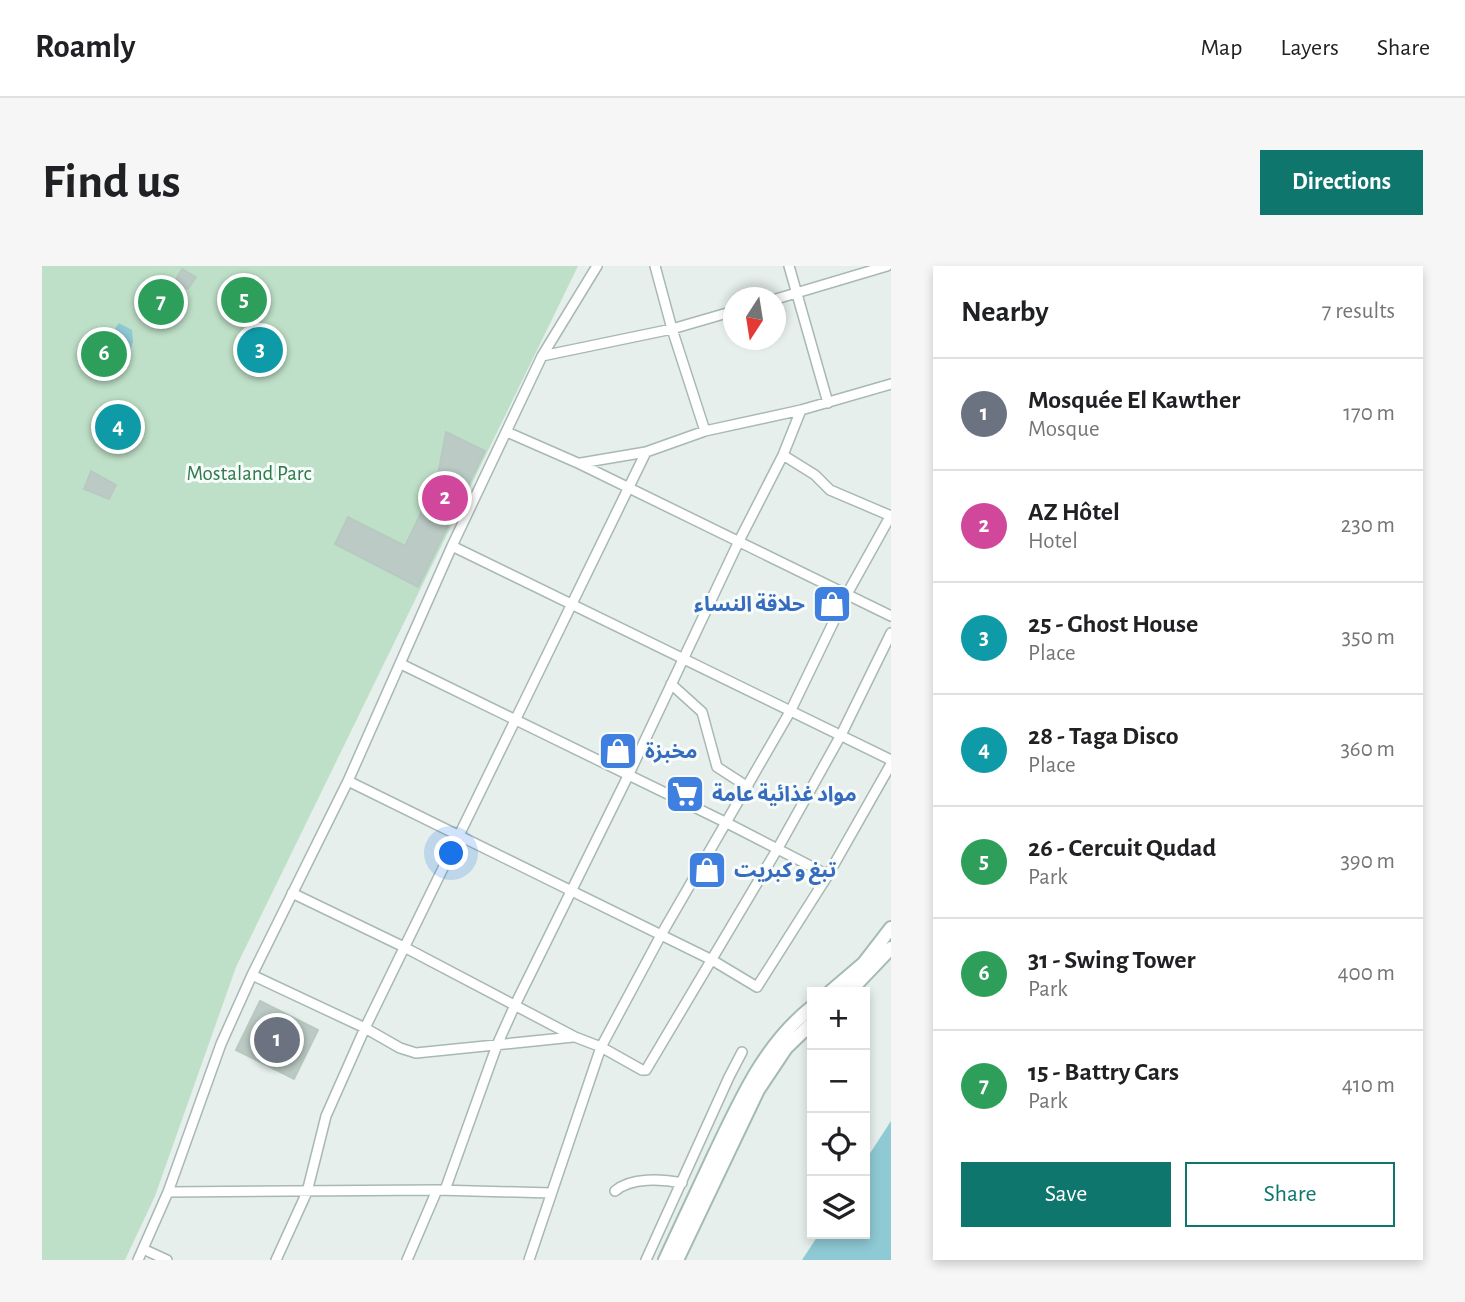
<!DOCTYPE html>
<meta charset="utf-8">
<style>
:root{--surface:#fff;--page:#f6f6f6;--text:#202124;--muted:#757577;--line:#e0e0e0;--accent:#0f766e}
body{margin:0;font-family:"Alegreya Sans","Noto Sans Arabic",sans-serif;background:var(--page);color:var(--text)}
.controls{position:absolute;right:21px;bottom:21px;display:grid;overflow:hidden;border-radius:0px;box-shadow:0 4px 10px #0003}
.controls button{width:63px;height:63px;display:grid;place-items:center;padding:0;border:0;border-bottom:2px solid var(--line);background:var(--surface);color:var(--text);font:35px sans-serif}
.compass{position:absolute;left:681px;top:21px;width:63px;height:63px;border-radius:50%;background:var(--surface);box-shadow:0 4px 10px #0003;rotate:192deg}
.you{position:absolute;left:410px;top:588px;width:24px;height:24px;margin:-18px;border:5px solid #fff;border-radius:50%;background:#1a73e8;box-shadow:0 0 0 10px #1a73e833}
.badge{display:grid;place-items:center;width:46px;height:46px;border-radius:50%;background:var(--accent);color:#fff;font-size:23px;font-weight:700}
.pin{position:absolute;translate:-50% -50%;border:4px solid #fff;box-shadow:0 2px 7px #0006}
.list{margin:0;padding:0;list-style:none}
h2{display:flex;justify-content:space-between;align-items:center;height:91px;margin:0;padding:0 28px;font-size:30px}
h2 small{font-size:23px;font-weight:400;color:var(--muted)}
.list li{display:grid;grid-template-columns:46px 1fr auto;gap:21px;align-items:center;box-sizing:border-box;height:112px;padding:0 28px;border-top:2px solid var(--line)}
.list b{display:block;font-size:26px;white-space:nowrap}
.list p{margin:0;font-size:23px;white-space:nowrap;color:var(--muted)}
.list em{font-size:23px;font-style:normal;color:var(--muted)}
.actions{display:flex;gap:14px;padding:21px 28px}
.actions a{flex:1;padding:16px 0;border:2px solid var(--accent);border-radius:0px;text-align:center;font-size:24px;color:var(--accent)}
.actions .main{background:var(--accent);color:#fff}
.icon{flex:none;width:38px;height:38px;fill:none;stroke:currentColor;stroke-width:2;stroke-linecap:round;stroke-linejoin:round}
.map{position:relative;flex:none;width:849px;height:994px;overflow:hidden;border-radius:0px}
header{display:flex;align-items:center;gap:42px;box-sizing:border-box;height:98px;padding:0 35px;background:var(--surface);border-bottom:2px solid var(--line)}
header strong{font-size:33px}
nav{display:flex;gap:38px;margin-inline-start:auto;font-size:24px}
.intro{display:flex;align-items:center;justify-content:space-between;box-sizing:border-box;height:168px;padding:0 42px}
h1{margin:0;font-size:49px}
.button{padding:18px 32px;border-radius:0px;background:var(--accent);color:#fff;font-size:24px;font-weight:700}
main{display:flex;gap:42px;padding:0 42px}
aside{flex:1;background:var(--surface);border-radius:0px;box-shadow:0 4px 10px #0003}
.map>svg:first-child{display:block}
.green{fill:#bfe0c8}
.water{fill:#8ec9d4}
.building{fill:#bbcac4;stroke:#b8c9c2;stroke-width:2}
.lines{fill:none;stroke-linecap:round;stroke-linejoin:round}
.street-casing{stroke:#a8b8b2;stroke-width:12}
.secondary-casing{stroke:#a4bbb3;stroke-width:16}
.street{stroke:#fff;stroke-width:9}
.secondary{stroke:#fff;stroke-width:12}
.labels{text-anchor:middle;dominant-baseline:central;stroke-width:6;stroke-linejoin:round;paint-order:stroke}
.park-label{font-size:21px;fill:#2d7a4b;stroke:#f7fbf9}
.shop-label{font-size:21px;font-weight:bold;fill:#366cbe;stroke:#f7fbf9;text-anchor:start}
</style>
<header>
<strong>Roamly</strong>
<nav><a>Map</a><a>Layers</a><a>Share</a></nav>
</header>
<div class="intro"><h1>Find us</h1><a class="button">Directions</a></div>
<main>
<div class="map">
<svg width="849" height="994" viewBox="0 0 849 994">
<rect width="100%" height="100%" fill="#e6efeb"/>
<path class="green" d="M0 0H536L194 701 113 930 83 994H0Z"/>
<path class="water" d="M77 57 90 64 91 76 87 89 80 88C74 71 64 75 77 57Z
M849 855V994H760L777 968H823V895Z"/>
<path class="building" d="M140 3 154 11 146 23 133 15Z
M225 71 239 74 232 104 218 101Z
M404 166 443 185 376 321 293 278 306 251 363 280 395 214Z
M49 205 74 219 67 233 42 223Z
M218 735 276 764 252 813 194 784Z"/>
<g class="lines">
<g class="street-casing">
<path id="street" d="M613 0 630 63 663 165
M747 0 786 137
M734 33 845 0
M500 90 630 63 692 45
M465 166 538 198 849 350
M741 189 773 209 788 224 849 250
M539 197 604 186 663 165 759 144 849 118
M410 280 849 494
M359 398 685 557 786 609
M629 418 660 446 675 501 706 521
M306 515 670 694 715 721 786 609 849 498
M250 627 362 681 533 771 559 781 600 804H604L736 582 799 469 849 367
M210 709 323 762 358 782 374 787 531 771
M403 924 455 779 473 739 586 510 697 275 741 189 759 144
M573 925C589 911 620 913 640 917
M126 926 395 924 509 927
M101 983 125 994
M96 994 126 926 179 778 210 709 306 515 410 280 500 90 555 0
M234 994 265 926 284 850 323 762 604 186
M365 994 395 924
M487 994 559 781 619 669 749 444 805 328 849 249
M604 994 687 811 700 786"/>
</g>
<g class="secondary-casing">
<path id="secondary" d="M788 726 822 697 849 662
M807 726 849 682
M623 994C640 958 656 923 673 887 699 833 722 779 770 741
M635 994 716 824 744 782 770 757"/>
</g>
<use href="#street" class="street"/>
<use href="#secondary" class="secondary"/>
</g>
<defs>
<g id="shop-square" transform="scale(2.0125)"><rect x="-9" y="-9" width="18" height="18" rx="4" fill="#3f7fe0" stroke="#f7fbf9"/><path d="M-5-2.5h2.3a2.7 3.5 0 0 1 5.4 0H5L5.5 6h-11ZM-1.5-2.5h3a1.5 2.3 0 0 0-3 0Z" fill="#fff"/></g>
<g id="supermarket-square" transform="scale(2.0125)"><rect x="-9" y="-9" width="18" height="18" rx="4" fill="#3f7fe0" stroke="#f7fbf9"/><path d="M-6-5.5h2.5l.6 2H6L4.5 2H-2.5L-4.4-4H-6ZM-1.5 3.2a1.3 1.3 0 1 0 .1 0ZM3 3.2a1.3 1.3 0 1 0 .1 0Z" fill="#fff"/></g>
</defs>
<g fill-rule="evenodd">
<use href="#shop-square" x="790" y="338"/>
<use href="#shop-square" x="576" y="485"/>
<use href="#supermarket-square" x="643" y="528"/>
<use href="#shop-square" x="665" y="604"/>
</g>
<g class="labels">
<g class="park-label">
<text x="207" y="207">Mostaland Parc</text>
</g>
<g class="shop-label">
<text x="763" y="338" text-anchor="end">حلاقة النساء</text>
<text x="603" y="485">مخبزة</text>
<text x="670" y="528">مواد غذائية عامة</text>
<text x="692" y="604">تبغ و كبريت</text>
</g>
</g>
</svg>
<div class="controls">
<button>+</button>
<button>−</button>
<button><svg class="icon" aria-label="locate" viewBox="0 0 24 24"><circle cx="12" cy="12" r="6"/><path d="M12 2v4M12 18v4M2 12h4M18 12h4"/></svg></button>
<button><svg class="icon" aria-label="layers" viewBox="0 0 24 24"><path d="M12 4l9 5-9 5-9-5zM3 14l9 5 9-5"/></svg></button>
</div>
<svg class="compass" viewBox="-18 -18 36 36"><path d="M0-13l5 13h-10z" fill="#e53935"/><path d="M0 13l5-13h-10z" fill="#757577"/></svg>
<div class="you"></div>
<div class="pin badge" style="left:235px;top:774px;background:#6b7280">1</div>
<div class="pin badge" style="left:403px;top:232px;background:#d1479c">2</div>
<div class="pin badge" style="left:218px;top:84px;background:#0f9aa8">3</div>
<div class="pin badge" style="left:76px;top:161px;background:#0f9aa8">4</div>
<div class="pin badge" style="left:202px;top:34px;background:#2e9e5b">5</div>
<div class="pin badge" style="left:62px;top:88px;background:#2e9e5b">6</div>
<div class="pin badge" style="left:119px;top:36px;background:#2e9e5b">7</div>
</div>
<aside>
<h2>Nearby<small>7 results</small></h2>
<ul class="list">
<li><span class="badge" style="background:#6b7280">1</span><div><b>Mosquée El Kawther</b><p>Mosque</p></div><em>170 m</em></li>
<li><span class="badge" style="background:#d1479c">2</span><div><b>AZ Hôtel</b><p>Hotel</p></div><em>230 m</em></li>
<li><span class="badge" style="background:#0f9aa8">3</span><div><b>25 - Ghost House</b><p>Place</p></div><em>350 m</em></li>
<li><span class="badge" style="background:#0f9aa8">4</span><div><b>28 - Taga Disco</b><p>Place</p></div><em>360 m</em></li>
<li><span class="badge" style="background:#2e9e5b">5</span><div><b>26 - Cercuit Qudad</b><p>Park</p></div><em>390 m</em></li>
<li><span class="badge" style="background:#2e9e5b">6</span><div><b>31 - Swing Tower</b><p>Park</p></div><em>400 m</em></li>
<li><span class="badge" style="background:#2e9e5b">7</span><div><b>15 - Battry Cars</b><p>Park</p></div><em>410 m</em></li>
</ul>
<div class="actions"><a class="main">Save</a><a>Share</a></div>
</aside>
</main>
